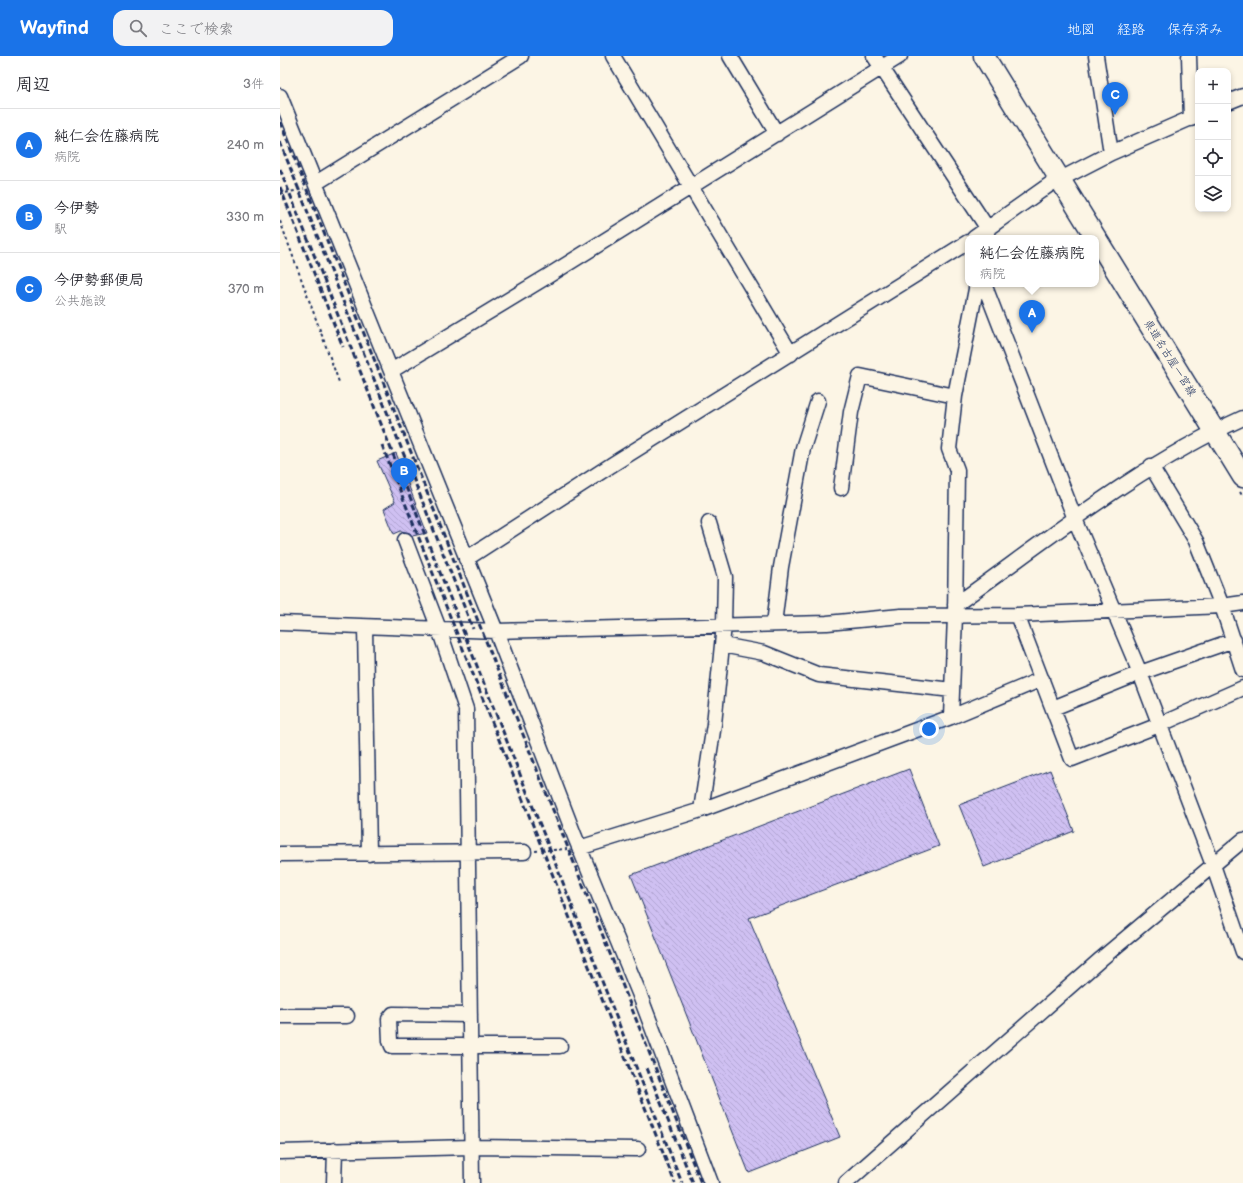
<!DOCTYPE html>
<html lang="ja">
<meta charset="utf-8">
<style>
:root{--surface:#fff;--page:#f2f2f3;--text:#2b2b33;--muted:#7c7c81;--line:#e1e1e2;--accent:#1a73e8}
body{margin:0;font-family:"Balsamiq Sans","Klee One",sans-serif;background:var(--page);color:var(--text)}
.controls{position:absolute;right:12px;top:12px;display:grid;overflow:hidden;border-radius:8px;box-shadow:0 2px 6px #0003}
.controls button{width:36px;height:36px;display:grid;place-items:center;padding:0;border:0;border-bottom:1px solid var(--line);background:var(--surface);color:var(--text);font:20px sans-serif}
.you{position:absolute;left:649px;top:673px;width:14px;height:14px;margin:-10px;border:3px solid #fff;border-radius:50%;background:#1a73e8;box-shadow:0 0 0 6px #1a73e833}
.badge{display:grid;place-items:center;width:26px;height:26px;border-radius:50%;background:var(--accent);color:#fff;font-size:13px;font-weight:700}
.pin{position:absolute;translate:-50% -33px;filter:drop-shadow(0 1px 2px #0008)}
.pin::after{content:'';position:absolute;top:21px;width:14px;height:12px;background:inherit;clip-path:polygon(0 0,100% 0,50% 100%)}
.popup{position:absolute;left:685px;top:179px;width:134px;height:52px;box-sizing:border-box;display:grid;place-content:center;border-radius:8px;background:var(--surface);filter:drop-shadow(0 1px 3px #0005);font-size:13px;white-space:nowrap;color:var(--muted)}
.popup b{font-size:15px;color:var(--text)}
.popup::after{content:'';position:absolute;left:50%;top:100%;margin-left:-8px;border:8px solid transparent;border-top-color:var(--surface)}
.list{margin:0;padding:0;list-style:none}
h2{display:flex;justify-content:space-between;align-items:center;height:52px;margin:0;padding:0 16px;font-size:17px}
h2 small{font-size:13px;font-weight:400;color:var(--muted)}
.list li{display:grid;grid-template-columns:26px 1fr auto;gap:12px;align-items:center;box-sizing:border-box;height:72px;padding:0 16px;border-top:1px solid var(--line)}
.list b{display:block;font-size:15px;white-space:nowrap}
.list p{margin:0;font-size:13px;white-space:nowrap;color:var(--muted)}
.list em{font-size:13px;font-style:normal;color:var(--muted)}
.icon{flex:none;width:22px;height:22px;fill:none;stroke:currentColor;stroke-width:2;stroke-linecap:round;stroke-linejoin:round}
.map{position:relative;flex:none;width:963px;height:1127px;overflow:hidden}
header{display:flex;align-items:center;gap:24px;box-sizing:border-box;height:56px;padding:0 20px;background:var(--accent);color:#fff}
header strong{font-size:19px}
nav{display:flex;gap:22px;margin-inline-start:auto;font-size:14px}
.search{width:280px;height:36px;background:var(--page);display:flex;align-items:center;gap:10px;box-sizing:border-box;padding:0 14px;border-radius:12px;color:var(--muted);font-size:15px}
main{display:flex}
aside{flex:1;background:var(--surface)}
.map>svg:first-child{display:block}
.building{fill:url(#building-back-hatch);stroke:#1b2f5e}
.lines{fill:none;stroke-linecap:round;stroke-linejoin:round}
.minor-casing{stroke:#1b2f5e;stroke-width:17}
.secondary-casing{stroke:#1b2f5e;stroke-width:23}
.path{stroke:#1b2f5e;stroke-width:2;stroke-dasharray:3 3;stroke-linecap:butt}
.minor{stroke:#fcf5e5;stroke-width:14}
.secondary{stroke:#fcf5e5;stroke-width:20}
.rail{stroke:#1b2f5e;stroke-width:3;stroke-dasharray:6 3;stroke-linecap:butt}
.labels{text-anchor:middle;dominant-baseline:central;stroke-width:3;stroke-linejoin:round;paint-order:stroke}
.street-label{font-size:11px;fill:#1b2f5e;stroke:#fcf5e5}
</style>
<header>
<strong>Wayfind</strong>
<div class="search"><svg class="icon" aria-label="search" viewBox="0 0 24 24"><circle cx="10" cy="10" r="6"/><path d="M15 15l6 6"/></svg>ここで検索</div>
<nav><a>地図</a><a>経路</a><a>保存済み</a></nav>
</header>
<main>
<aside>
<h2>周辺<small>3件</small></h2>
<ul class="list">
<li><span class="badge">A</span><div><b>純仁会佐藤病院</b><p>病院</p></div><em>240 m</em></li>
<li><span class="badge">B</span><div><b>今伊勢</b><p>駅</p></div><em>330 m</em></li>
<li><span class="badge">C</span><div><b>今伊勢郵便局</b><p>公共施設</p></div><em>370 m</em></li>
</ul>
</aside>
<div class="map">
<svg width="963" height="1127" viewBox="0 0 963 1127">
<defs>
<pattern id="building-back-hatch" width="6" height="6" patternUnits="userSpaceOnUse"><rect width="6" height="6" fill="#cfc0f2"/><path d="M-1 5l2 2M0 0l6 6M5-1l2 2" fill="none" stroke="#b1a5d2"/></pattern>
</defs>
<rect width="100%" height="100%" fill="#fcf5e5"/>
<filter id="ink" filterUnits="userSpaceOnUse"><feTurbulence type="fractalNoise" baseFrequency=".025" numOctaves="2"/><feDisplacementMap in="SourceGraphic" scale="8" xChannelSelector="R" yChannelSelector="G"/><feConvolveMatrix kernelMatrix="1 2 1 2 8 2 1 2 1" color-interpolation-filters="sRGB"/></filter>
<g filter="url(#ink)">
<path class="building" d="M116 397 147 477 132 480 130 477 121 475 114 478 104 453 115 446 97 405Z
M629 713 659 790 469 862 560 1081 469 1117 351 819Z
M770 714 794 775 704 811 679 749Z"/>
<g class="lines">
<g class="minor-casing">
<path id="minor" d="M333 0 511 298
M450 0 497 78
M594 0 708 173 706 182
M816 0 831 97
M909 0 911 63
M0 40 216 575 295 781 359 937 431 1127
M948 46 963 40
M36 127 241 0
M694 182 769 129 831 97 918 59
M704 228 795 463 860 617 933 809 963 896
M111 315 268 220 620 0
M871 410 916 485 942 550 963 614
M561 432 571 356 580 320 675 340
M125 484 159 573 186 653 192 1127
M186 503 333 408 688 186
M675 549C768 483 859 409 963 362
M737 559 792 703 879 669 963 632
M0 567 216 575 547 567 621 560 737 559 942 550 963 547
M494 568 501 511 523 392 538 345
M85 571 89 798
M442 589 484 597 539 619 672 634
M773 652 860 617 954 584
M671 661 675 560 677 414 669 393 675 340 697 228
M421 754 434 668 444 569 445 521 429 467
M299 792 421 754 671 661 762 623
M0 798 244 796
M190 959 113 958 109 963 110 985 112 990H280
M0 960H67
M0 1096 191 1091 358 1093
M54 1127 55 1094
M566 1127 821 903 963 784"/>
</g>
<g class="secondary-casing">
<path id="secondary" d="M704 0 816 182
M816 182 963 421"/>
</g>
<path class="path" d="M0 138 24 133
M0 165 59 326
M960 436 963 441
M255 795 287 793"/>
<use href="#minor" class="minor"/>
<use href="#secondary" class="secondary"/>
<path class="rail" d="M0 66 421 1127
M0 86 193 573
M0 113 402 1127
M0 131 63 291
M102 389 395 1127
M367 1012 413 1127"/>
</g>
</g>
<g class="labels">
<g class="street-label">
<text transform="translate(890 302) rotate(58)">県道名古屋一宮線</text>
</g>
</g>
</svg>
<div class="controls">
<button>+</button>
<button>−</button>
<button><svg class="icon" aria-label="locate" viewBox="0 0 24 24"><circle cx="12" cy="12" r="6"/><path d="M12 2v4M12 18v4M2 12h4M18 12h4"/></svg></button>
<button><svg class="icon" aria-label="layers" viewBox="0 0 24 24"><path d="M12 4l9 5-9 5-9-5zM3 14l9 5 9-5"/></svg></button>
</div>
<div class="you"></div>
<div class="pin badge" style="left:752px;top:277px">A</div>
<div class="popup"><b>純仁会佐藤病院</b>病院</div>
<div class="pin badge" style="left:124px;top:435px">B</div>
<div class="pin badge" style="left:835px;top:59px">C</div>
</div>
</main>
